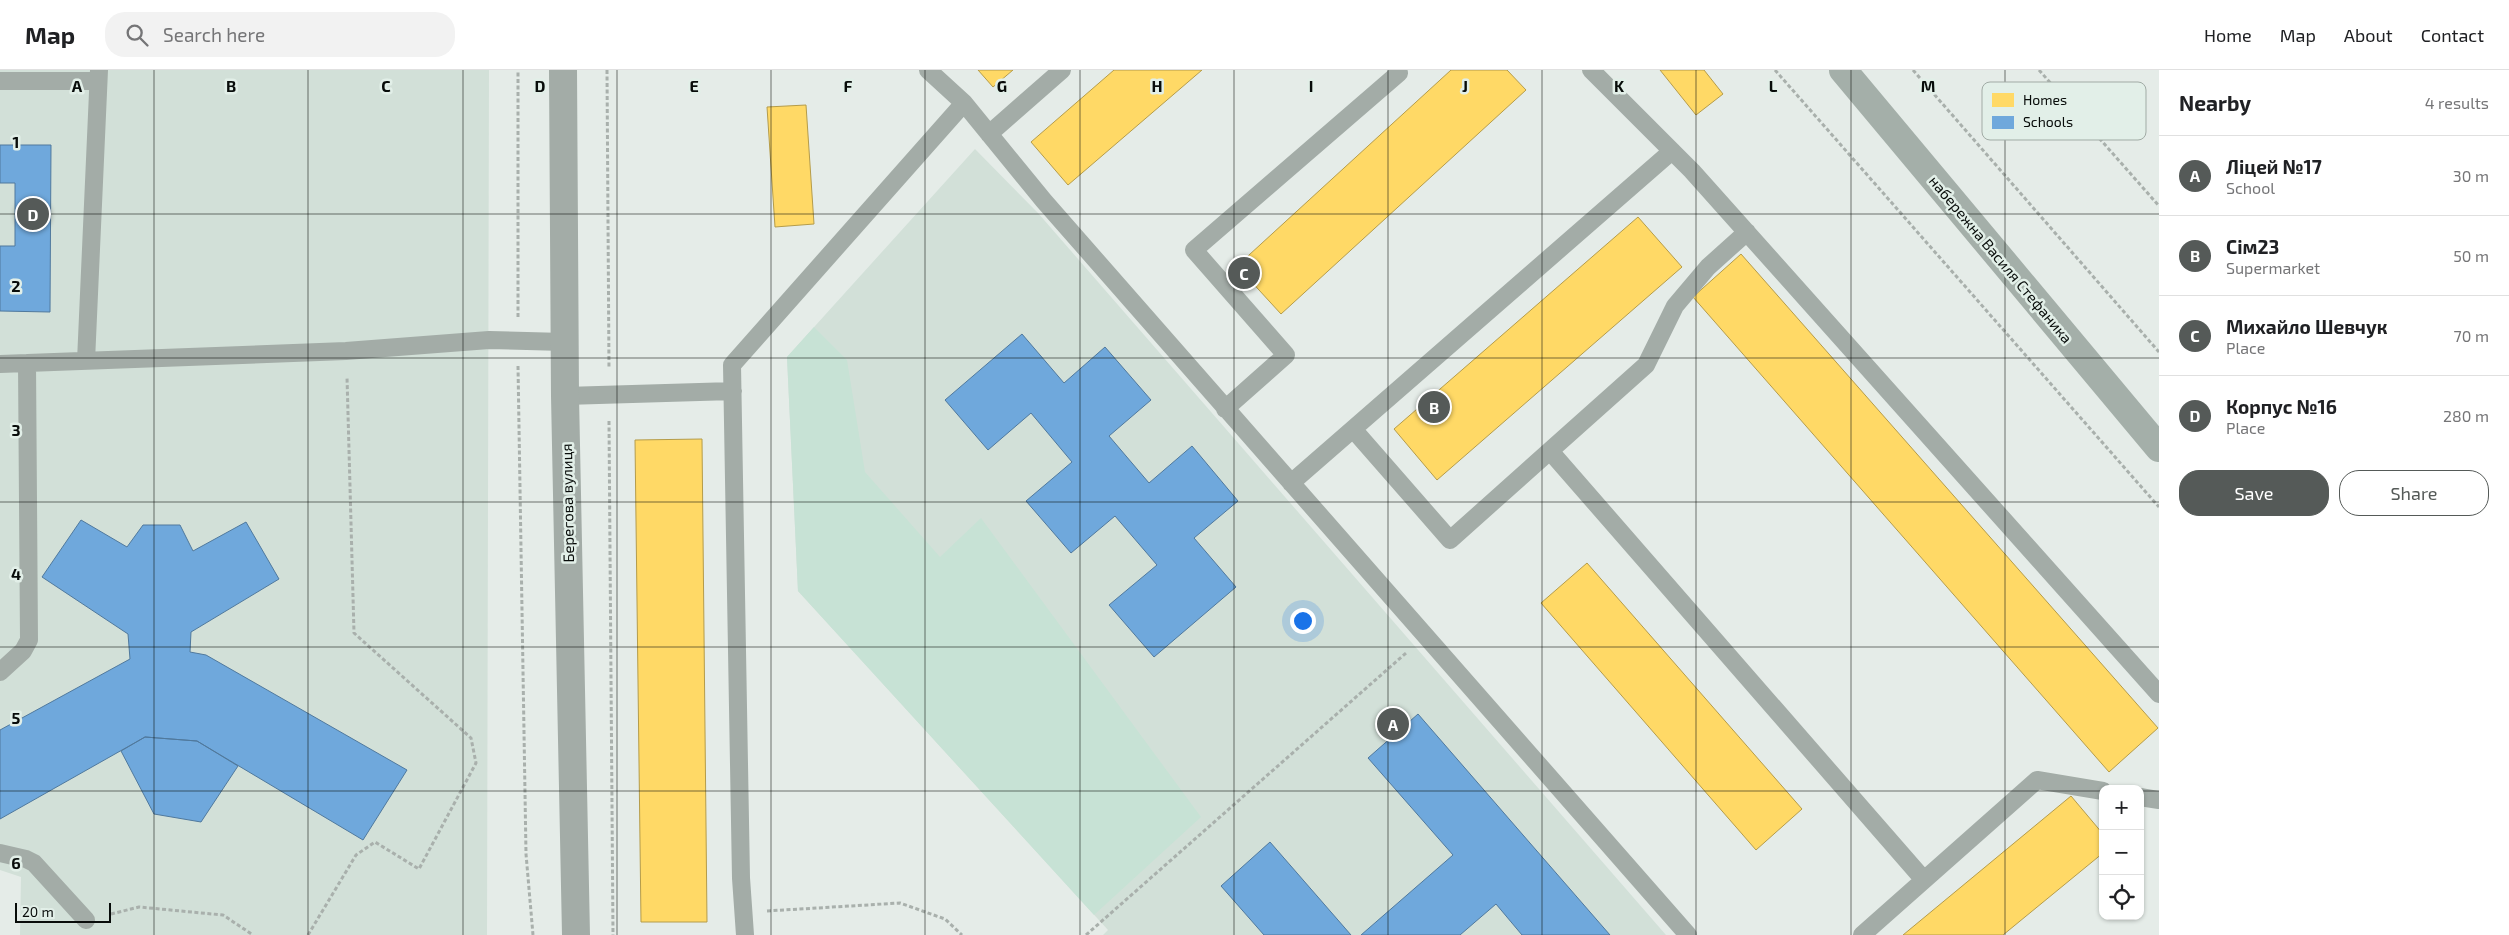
<!DOCTYPE html>
<meta charset="utf-8">
<style>
:root{--surface:#fff;--page:#f2f2f2;--text:#202124;--muted:#757577;--line:#e0e0e0;--accent:#555a58}
body{margin:0;font-family:"Exo 2",sans-serif;background:var(--page);color:var(--text)}
.controls{position:absolute;right:15px;bottom:15px;display:grid;overflow:hidden;border-radius:10px;box-shadow:0 1px 4px #0004}
.controls button{width:45px;height:45px;display:grid;place-items:center;padding:0;border:0;border-bottom:1px solid var(--line);background:var(--surface);color:var(--text);font:25px sans-serif}
.scale{position:absolute;left:15px;bottom:12px;width:96px;box-sizing:border-box;padding-left:5px;border:2px solid #080c0a;border-top:0;font-size:14px;line-height:18px;white-space:nowrap;color:#080c0a;-webkit-text-stroke:4px #e2efe8;paint-order:stroke}
.you{position:absolute;left:1302px;top:550px;width:18px;height:18px;margin:-12px;border:4px solid #fff;border-radius:50%;background:#1a73e8;box-shadow:0 0 0 8px #1a73e833}
.badge{display:grid;place-items:center;width:32px;height:32px;border-radius:50%;background:var(--accent);color:#fff;font-size:16px;font-weight:700}
.pin{position:absolute;translate:-50% -50%;border:2px solid #fff;box-shadow:0 1px 5px #0006}
.list{margin:0;padding:0;list-style:none}
h2{display:flex;justify-content:space-between;align-items:center;height:65px;margin:0;padding:0 20px;font-size:21px}
h2 small{font-size:16px;font-weight:400;color:var(--muted)}
.list li{display:grid;grid-template-columns:32px 1fr auto;gap:15px;align-items:center;box-sizing:border-box;height:80px;padding:0 20px;border-top:1px solid var(--line)}
.list b{display:block;font-size:19px;white-space:nowrap}
.list p{margin:0;font-size:16px;white-space:nowrap;color:var(--muted)}
.list em{font-size:16px;font-style:normal;color:var(--muted)}
.actions{display:flex;gap:10px;padding:15px 20px}
.actions a{flex:1;padding:11px 0;border:1px solid var(--accent);border-radius:20px;text-align:center;font-size:18px;color:var(--accent)}
.actions .main{background:var(--accent);color:#fff}
.icon{flex:none;width:28px;height:28px;fill:none;stroke:currentColor;stroke-width:2;stroke-linecap:round;stroke-linejoin:round}
.map{position:relative;flex:none;width:2159px;height:865px;overflow:hidden}
header{display:flex;align-items:center;gap:30px;box-sizing:border-box;height:70px;padding:0 25px;background:var(--surface);border-bottom:1px solid var(--line)}
header strong{font-size:24px}
nav{display:flex;gap:28px;margin-inline-start:auto;font-size:18px}
.search{width:350px;height:45px;background:var(--page);display:flex;align-items:center;gap:12px;box-sizing:border-box;padding:0 18px;border-radius:20px;color:var(--muted);font-size:19px}
main{display:flex}
aside{flex:1;background:var(--surface)}
.map>svg:first-child{display:block}
.built{fill:#d2e0d8}
.green{fill:#c7e2d5}
.homes{fill:#ffd966;stroke:#b59c4a}
.schools{fill:#6fa8dc;stroke:#50799d}
.lines{fill:none;stroke-linecap:round;stroke-linejoin:round}
.path{stroke:#a9b0ac;stroke-width:3;stroke-dasharray:4 2.5;stroke-linecap:butt}
.service{stroke:#a3aca7;stroke-width:18}
.tertiary{stroke:#a3aca7;stroke-width:28}
.primary{stroke:#a4afa9;stroke-width:28}
.grid{fill:none;stroke:#080c0a;stroke-width:1;stroke-opacity:0.55}
.labels{text-anchor:middle;dominant-baseline:central;stroke-width:5;stroke-linejoin:round;paint-order:stroke}
.street-label{font-size:15px;fill:#080c0a;stroke:#e2efe8}
.key{fill:#e2efe8;stroke:#a1aba5;stroke-width:1}
.key-label{font-size:14px;fill:#080c0a}
.grid-label{font-size:16px;text-anchor:middle;font-weight:bold;fill:#080c0a;stroke:#e2efe8;stroke-width:5;stroke-linejoin:round;paint-order:stroke}
</style>
<header>
<strong>Map</strong>
<div class="search"><svg class="icon" aria-label="search" viewBox="0 0 24 24"><circle cx="10" cy="10" r="6"/><path d="M15 15l6 6"/></svg>Search here</div>
<nav><a>Home</a><a>Map</a><a>About</a><a>Contact</a></nav>
</header>
<main>
<div class="map">
<svg width="2159" height="865" viewBox="0 0 2159 865">
<rect width="100%" height="100%" fill="#e5ece8"/>
<path class="built" d="M0 0H489L487 865H20L21 807 0 800Z
M975 79 1038 143 1666 865H1103L1108 860 798 521 787 287Z"/>
<path class="green" d="M814 257 847 290 865 402 940 487 981 448 1201 747 1094 845 798 521 787 287Z"/>
<path class="homes" d="M978 0H1013L993 17Z
M1114 0H1202L1068 115 1031 72Z
M1451 0H1507L1526 20 1281 244 1237 196Z
M1660 0H1704L1723 24 1696 45Z
M806 35 814 154 775 157 767 37Z
M1638 147 1682 197 1437 410 1394 359Z
M1741 184 2158 658 2109 702 1693 227Z
M702 369 707 852H641L635 370Z
M1587 493 1802 739 1756 780 1541 533Z
M2071 726 2103 764V783L2003 865H1903Z"/>
<path class="schools" d="M0 75H51L50 242 0 241V176H15V113H0Z
M1022 264 1064 313 1105 277 1151 330 1109 366 1149 413 1192 376 1238 431 1194 468 1236 517 1154 587 1109 535 1157 495 1115 446 1071 483 1026 431 1072 392 1031 343 988 380 945 330Z
M81 450 127 477 143 455H180L193 481 246 452 279 509 191 562 190 582 206 585 407 700 363 770 197 671 145 667 0 749V660L130 589 128 564 42 507Z
M1418 644 1523 765 1610 865H1522L1496 834 1460 865H1361L1453 785 1368 688Z
M145 667 197 671 238 696 201 752 154 744 121 681Z
M1270 772 1351 865H1264L1221 816Z"/>
<g class="lines">
<path class="path" d="M607 0 609 299
M1775 0 2159 437
M1913 0 2159 282
M2039 0 2159 136
M518 247V0
M518 296 526 784 533 865
M609 351 613 865
M767 841 900 833 945 849 962 865
M111 844 139 837 223 845 253 865
M308 865 356 785 375 772 419 799 476 693 471 668 354 563 347 307
M1086 865 1406 583"/>
<path class="service" d="M928 0 964 33 1044 131 1688 865
M1591 0 1692 101 2159 624
M0 11H98
M989 64 1062 0
M86 291 99 0
M0 294 346 281 489 270 564 272
M565 326 733 321
M1225 339 1286 285 1194 180 1399 3
M1353 359 1672 81
M1550 381 1924 810
M1291 413 1353 359 1450 470 1646 295 1675 236 1708 197 1747 162
M0 602 23 581 29 570 27 293
M2140 727 2159 730
M0 783 26 789 34 793 86 850
M745 865 741 808 732 295 964 33
M1862 865 2037 710 2103 721"/>
<path class="tertiary" d="M563 0 565 326 576 865"/>
<path class="primary" d="M1843 0 2159 378"/>
</g>
<path class="grid" d="M154 0V865M308 0V865M463 0V865M617 0V865M771 0V865M925 0V865M1080 0V865M1234 0V865M1388 0V865M1542 0V865M1696 0V865M1851 0V865M2005 0V865M0 144H2159M0 288H2159M0 432H2159M0 577H2159M0 721H2103M2140 721H2159"/>
<g class="labels">
<g class="street-label">
<text transform="translate(2001 189) rotate(50)">набережна Василя Стефаника</text>
<text transform="translate(567 433) rotate(-91)">Берегова вулиця</text>
</g>
</g>
<rect x="1982" y="12" width="164" height="58" rx="8" class="key"/>
<rect x="1992" y="23" width="22" height="14" fill="#ffd966"/>
<rect x="1992" y="46" width="22" height="13" fill="#6fa8dc"/>
<g class="key-label">
<text x="2023" y="35">Homes</text>
<text x="2023" y="57">Schools</text>
</g>
<g class="grid-label">
<text x="77" y="22">A</text>
<text x="231" y="22">B</text>
<text x="386" y="22">C</text>
<text x="540" y="22">D</text>
<text x="694" y="22">E</text>
<text x="848" y="22">F</text>
<text x="1002" y="22">G</text>
<text x="1157" y="22">H</text>
<text x="1311" y="22">I</text>
<text x="1465" y="22">J</text>
<text x="1619" y="22">K</text>
<text x="1773" y="22">L</text>
<text x="1928" y="22">M</text>
<text x="16" y="78">1</text>
<text x="16" y="222">2</text>
<text x="16" y="366">3</text>
<text x="16" y="510">4</text>
<text x="16" y="654">5</text>
<text x="16" y="799">6</text>
</g>
</svg>
<div class="controls">
<button>+</button>
<button>−</button>
<button><svg class="icon" aria-label="locate" viewBox="0 0 24 24"><circle cx="12" cy="12" r="6"/><path d="M12 2v4M12 18v4M2 12h4M18 12h4"/></svg></button>
</div>
<div class="scale">20 m</div>
<div class="you"></div>
<div class="pin badge" style="left:1393px;top:654px">A</div>
<div class="pin badge" style="left:1434px;top:337px">B</div>
<div class="pin badge" style="left:1244px;top:203px">C</div>
<div class="pin badge" style="left:33px;top:144px">D</div>
</div>
<aside>
<h2>Nearby<small>4 results</small></h2>
<ul class="list">
<li><span class="badge">A</span><div><b>Ліцей №17</b><p>School</p></div><em>30 m</em></li>
<li><span class="badge">B</span><div><b>Сім23</b><p>Supermarket</p></div><em>50 m</em></li>
<li><span class="badge">C</span><div><b>Михайло Шевчук</b><p>Place</p></div><em>70 m</em></li>
<li><span class="badge">D</span><div><b>Корпус №16</b><p>Place</p></div><em>280 m</em></li>
</ul>
<div class="actions"><a class="main">Save</a><a>Share</a></div>
</aside>
</main>
